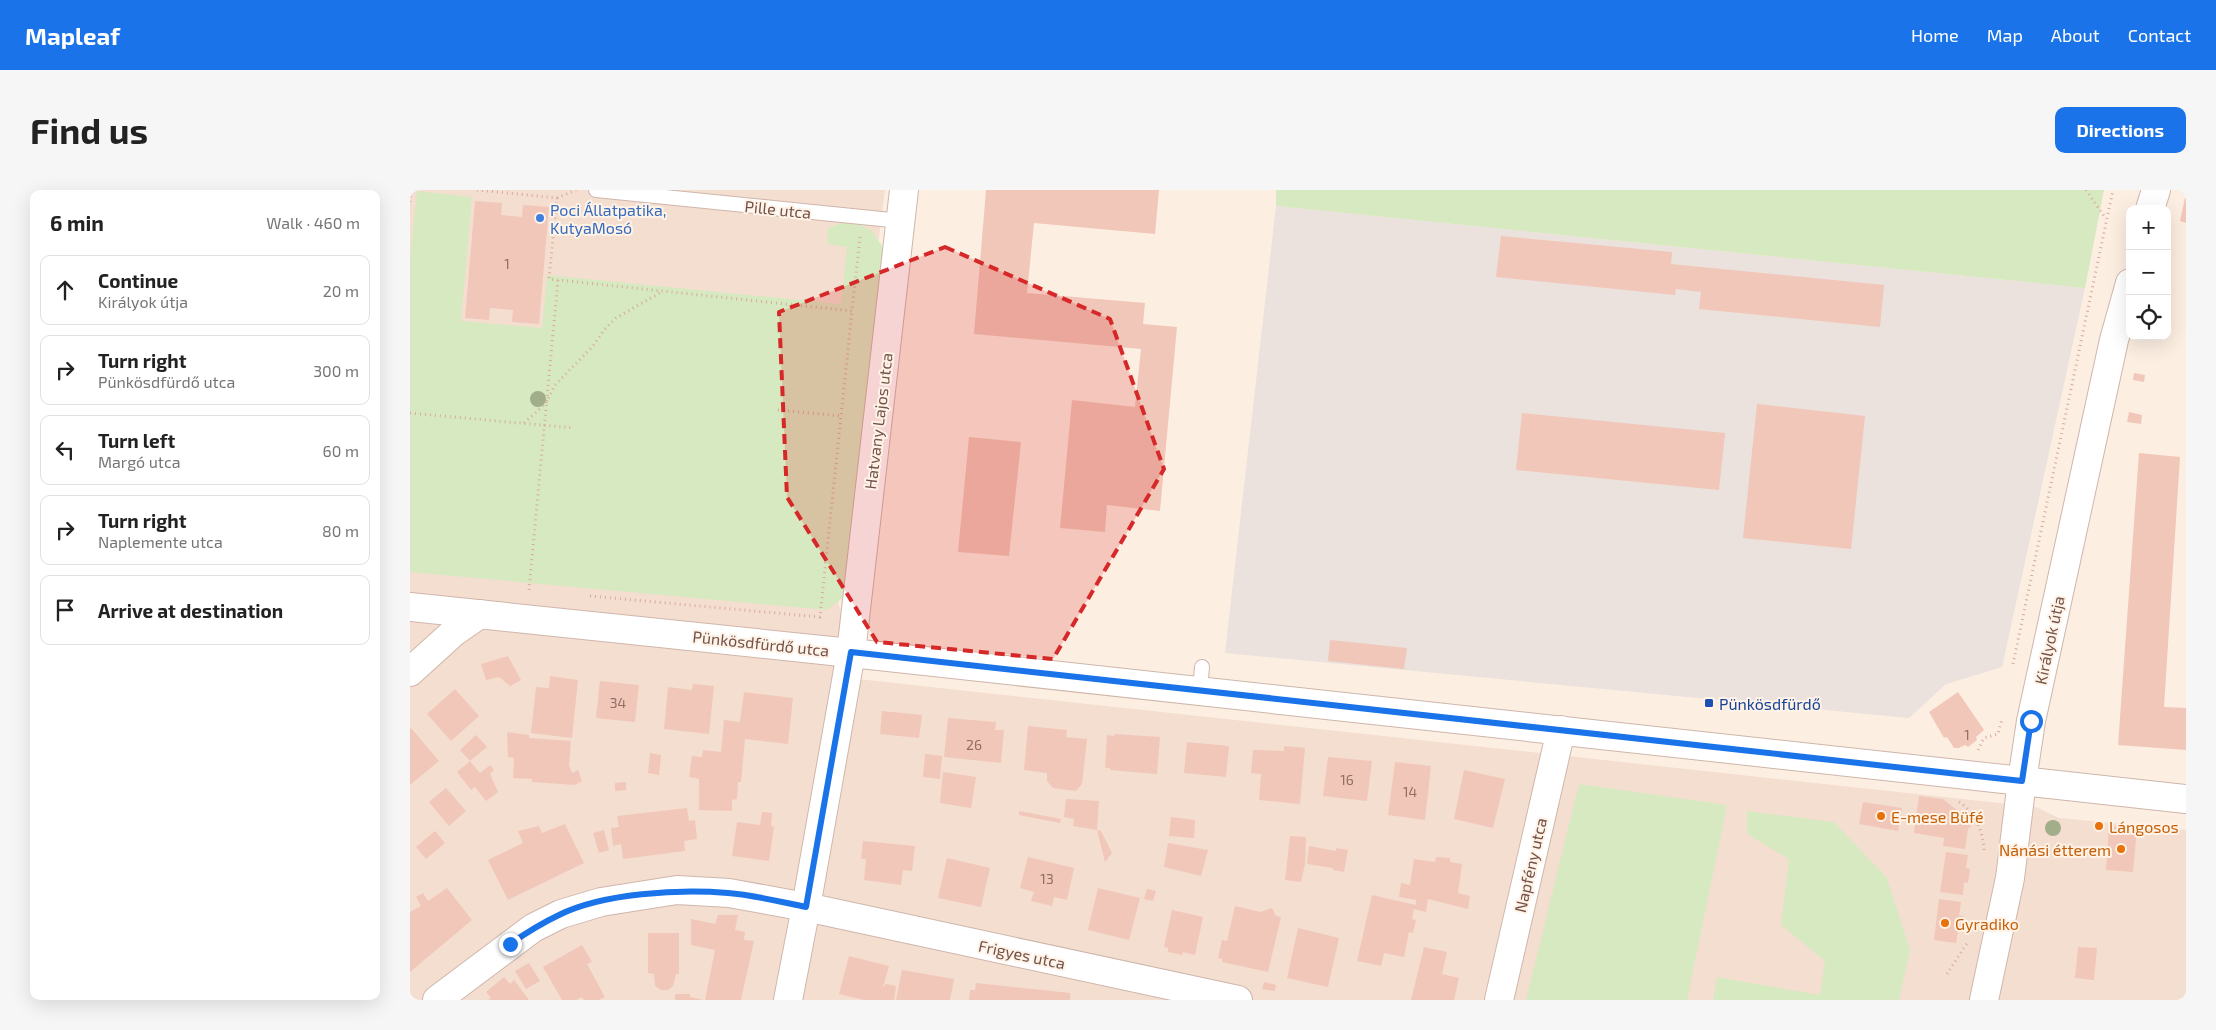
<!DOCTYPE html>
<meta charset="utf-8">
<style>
:root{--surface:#fff;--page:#f6f6f6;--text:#222;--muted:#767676;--line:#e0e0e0;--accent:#1a73e8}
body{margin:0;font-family:"Exo 2",sans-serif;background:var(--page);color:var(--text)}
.controls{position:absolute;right:15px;top:15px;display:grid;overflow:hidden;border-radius:10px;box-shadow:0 5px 20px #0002}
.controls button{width:45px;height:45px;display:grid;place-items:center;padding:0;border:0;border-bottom:1px solid var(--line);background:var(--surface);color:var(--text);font:25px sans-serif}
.stop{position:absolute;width:15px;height:15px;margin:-11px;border:4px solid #1a73e8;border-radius:50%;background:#fff}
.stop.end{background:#1a73e8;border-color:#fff;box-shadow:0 1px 5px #0008}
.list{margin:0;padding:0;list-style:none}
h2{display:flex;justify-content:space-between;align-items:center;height:65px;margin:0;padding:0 20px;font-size:21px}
h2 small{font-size:16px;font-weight:400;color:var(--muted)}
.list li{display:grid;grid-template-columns:32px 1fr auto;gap:15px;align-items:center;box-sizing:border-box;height:70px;margin:0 10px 10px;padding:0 10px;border:1px solid var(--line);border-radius:10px}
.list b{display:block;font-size:19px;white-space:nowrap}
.list p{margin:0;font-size:16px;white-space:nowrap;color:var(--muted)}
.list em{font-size:16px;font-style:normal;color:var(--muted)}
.icon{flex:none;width:28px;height:28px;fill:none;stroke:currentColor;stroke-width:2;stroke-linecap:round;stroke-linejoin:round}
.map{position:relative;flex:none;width:1776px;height:810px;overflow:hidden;border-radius:10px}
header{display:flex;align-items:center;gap:30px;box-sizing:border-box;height:70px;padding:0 25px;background:var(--accent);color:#fff}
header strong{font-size:24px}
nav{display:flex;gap:28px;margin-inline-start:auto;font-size:18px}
.intro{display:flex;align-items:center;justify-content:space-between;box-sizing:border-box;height:120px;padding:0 30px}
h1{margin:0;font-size:35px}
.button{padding:12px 22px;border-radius:10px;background:var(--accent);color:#fff;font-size:18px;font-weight:700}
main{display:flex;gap:30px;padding:0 30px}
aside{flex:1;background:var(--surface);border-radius:10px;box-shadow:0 5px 20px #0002}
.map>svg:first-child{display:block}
.residential{fill:#f4ded0}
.industrial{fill:#ebe1dd}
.green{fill:#d7e9c0}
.building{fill:#f1c7b9}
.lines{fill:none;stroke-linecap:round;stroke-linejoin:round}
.service-casing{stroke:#cfb6ab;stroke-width:16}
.minor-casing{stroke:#cfb6ab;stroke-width:30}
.tertiary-casing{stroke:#cfb6ab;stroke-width:30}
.path{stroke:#d6ab9c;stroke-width:3;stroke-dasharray:1 4;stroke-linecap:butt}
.service{stroke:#fff;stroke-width:14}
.minor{stroke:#fff;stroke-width:28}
.tertiary{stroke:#fff;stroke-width:28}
.tree{fill:#a2ae89}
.route{stroke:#1a73e8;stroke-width:6}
.marked{fill:#d62828;fill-opacity:0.2;stroke:#d62828;stroke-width:4;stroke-dasharray:10 6;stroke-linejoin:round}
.shop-dot{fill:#3f7fe0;stroke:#fff2e7;stroke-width:2}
.transit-dot{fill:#1a4fb4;stroke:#fff2e7;stroke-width:2}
.food-dot{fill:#e8710a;stroke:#fff2e7;stroke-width:2}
.labels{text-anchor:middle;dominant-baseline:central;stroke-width:4;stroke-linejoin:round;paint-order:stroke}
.number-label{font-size:14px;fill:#926e64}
.shop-label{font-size:16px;fill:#366cbe;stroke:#fff2e7;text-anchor:start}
.street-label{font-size:16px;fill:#735148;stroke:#fff2e7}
.transit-label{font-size:16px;fill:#164399;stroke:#fff2e7;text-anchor:start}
.food-label{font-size:16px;fill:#c56008;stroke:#fff2e7;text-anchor:start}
</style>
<header>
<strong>Mapleaf</strong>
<nav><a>Home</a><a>Map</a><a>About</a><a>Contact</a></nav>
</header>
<div class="intro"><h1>Find us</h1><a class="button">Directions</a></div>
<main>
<aside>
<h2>6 min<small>Walk · 460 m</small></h2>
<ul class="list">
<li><svg class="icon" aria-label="ahead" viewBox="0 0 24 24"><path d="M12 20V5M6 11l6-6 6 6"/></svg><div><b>Continue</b><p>Királyok útja</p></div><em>20 m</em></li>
<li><svg class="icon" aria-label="right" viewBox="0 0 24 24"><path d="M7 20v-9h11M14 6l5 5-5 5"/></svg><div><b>Turn right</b><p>Pünkösdfürdő utca</p></div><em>300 m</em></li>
<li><svg class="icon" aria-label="left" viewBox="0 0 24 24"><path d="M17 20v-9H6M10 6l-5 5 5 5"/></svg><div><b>Turn left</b><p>Margó utca</p></div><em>60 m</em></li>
<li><svg class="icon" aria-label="right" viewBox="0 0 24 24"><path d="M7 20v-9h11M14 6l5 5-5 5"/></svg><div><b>Turn right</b><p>Naplemente utca</p></div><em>80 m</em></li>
<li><svg class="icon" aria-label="arrive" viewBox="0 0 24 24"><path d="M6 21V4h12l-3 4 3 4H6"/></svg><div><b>Arrive at destination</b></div></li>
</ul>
</aside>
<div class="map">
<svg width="1776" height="810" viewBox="0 0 1776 810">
<rect width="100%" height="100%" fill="#fceee1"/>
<path class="residential" d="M0 0H475L425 399 448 489 1626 617 1649 628 1776 640V810H0Z"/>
<path class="industrial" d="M866 16 1675 98 1592 477 1536 494 1499 528 815 463Z"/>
<path class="green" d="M866 0H1694L1675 98 866 16Z
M7 1 62 7 51 131 132 138 137 85 431 114 437 57 417 54 418 38 440 30 461 40 477 63 438 404 417 420 0 382V68Z
M1169 594 1317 615 1277 810H1116Z
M1337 621 1424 632 1477 688 1500 760 1489 810H1303L1307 787 1410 805 1415 771 1371 735 1379 669 1337 644Z"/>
<path class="building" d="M576 0H749L745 44 624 33 617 103 735 113 733 134 767 137 750 321 697 315 695 342 650 338 662 210 725 217 731 159 564 144Z
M1775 8H1776V33L1770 31Z
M65 11 92 13 91 25 112 27 113 15 139 17 129 134 102 132 103 120 80 118 79 130 55 128Z
M1091 46 1262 62 1261 74 1474 95 1470 137 1289 119 1291 102 1266 99 1265 105 1086 87Z
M1724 183 1735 185 1734 192 1723 190Z
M1347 214 1455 226 1441 359 1333 348Z
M1719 222 1732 225 1731 234 1717 232Z
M1112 223 1315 243 1309 300 1106 280Z
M559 247 611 252 599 366 548 362Z
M1729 263 1770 267 1754 517 1776 518V560L1708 555Z
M920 450 997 458 994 479 918 471Z
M98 466 111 490 100 496 89 487 76 490 71 474Z
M140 486 168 490 162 548 121 543 126 497 139 498Z
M190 491 229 495 225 532 186 528Z
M283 494 304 496 299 544 254 539 258 497 282 500Z
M45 499 69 526 41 551 17 524Z
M334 502 383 508 378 554 335 549 331 592H328L327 609 322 610V621L289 620V589L279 587 282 566 292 567 293 560 311 562 314 530 330 532Z
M1548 502 1574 540 1566 547 1567 550 1558 557 1555 555 1549 558H1544L1537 547 1534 548 1519 522Z
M472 521 512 525 509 548 470 544Z
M538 528 586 532 585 540H594L591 573 534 567Z
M618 536 657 540 656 547 677 549 672 594 666 601 643 598 637 591V583L614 580Z
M1 538 29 571 0 595V539Z
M97 542 119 545V548L161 551 159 575 162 583 168 580 172 591 165 595 122 592V589L103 588 104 568 98 567Z
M704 544 750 547 747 584 700 580V578H695L697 545 704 546Z
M66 545 77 557 60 571 50 560Z
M777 552 819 556 816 587 774 583Z
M874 556 895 558 890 614 849 610 851 584 841 583 843 560 874 561Z
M240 563 251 565 249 585 238 583Z
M515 564 532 566 530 589 513 587Z
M918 567 962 571 957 611 913 606Z
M60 571 70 583 80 575 84 580 80 584 88 602 76 611 65 597 61 600 47 582Z
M985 572 1021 576 1015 630 978 625Z
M1054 580 1095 589 1083 638 1044 629Z
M533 582 566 587 561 618 530 613Z
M216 592V600L205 601V593Z
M36 598 56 621 39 636 19 612Z
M1509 606 1533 609 1548 621V625L1551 623 1561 636 1558 639 1555 659 1533 656 1534 648 1504 643Z
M656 609 689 611 687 640 663 636 664 629 654 627Z
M1453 612 1492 618 1488 641 1449 634Z
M277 618 279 631 285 630 287 649 274 651 275 661 213 669 211 654 203 656 201 638 209 637 207 626Z
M609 621 651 629 650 633 609 625Z
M352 622 362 623 361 636 364 637 359 671 322 666 327 632 350 635Z
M761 627 785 630 784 648 759 646Z
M155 634 174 673 98 710 78 670 113 653 108 641 129 636 132 643Z
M1699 636 1727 638 1723 682 1696 680Z
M194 640 199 660 189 663 183 643Z
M687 640 691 641 702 663 695 672Z
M25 641 35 653 16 669 6 657Z
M880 646 896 647 895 674 891 692 875 690Z
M453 651 505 656 502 681 493 680 491 695 454 690 456 669H451Z
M758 653 798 660 791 686 754 677Z
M899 656 926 661V658L938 660 934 682 923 680V678L897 674Z
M1536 662 1558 665 1556 678 1560 679 1558 693 1554 692 1553 705 1530 702Z
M618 667 664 678 657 710 644 707 642 716 621 711 624 702 610 698Z
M1026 667 1040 668V672L1052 674 1048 703 1060 706 1058 719 1018 709 1016 722 1004 719 1002 729 1006 730 1003 743 999 742 994 767 974 763 971 776 947 771 962 705 1006 715V710L989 707 991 693 1000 695 1004 669 1025 672Z
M537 668 580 678 571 717 528 708Z
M37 698 62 730 0 782V722L11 716 6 707 13 703 18 711Z
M688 698 730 708 719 750 678 740Z
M737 699 746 701 743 711 734 709Z
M1529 709 1551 712 1549 726H1554L1552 742 1548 741 1546 753 1524 750Z
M825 716 850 722 862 718 866 726 871 727 858 782 812 772V769L808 768 812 750 817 751Z
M762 720 793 727 785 765 773 762 772 765 758 762V758L754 757Z
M308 725H328L325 740 335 742 334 750 344 751 331 810H295L305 760 281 755V729L305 734Z
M888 738 929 748 918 797 877 788Z
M238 743H269V784H266L263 796 258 800H251L245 796 244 784 238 783Z
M172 755 182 772 177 774 195 807 189 810H174L172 807 166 810H152L133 777Z
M1014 757 1037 762 1032 784 1049 788 1044 810H1001Z
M1668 757 1687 758 1684 790 1665 788Z
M439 766 479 776 473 797 476 794 486 796 484 810H454L429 804Z
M119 773 130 791 116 799 105 781Z
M492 780 544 789 540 810H486Z
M94 787 100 794 104 790 119 810H78L81 808 76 802Z
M854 792 866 795 865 801 852 799Z
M566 793 660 803V810H559L560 800H565Z
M265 804H280V807L293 810H265Z"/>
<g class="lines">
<g class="service-casing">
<path id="service" d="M186 0 491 31
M790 501 792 477"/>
</g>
<g class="minor-casing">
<path id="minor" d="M1740 19 1746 0
M1720 93 1704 150 1621 531 1612 591 1776 609
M0 482 44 442 70 424
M27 810 123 738 151 724 191 712 267 700 319 703 396 717 828 810
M378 810 396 717 441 463
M1089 810 1151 540"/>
</g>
<g class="tertiary-casing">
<path id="tertiary" d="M0 417 441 463 1612 591 1600 688 1574 810
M441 463 494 0"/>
</g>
<path class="path" d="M67 0 147 8 139 89 148 90 442 121 450 47
M1676 0 1696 29
M147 8 166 0
M0 12 1 0
M368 220 431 226
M0 223 164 238
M114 233 136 213 145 195 183 156 194 140 206 128 253 101
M119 400 148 90
M180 406 410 427 442 121
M1603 474 1703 0
M1568 560 1574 548 1588 544 1592 529
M1549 612C1565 622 1573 641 1574 660
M1537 784 1557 753"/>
<use href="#service" class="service"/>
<use href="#minor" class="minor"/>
<use href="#tertiary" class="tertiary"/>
</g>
<g class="tree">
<circle cx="128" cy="209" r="8"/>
<circle cx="1643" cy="638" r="8"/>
</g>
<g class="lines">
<path class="route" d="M100 754C116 743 132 733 149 725 193 703 269 699 318 703 344 705 371 712 396 717L441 462 1612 591 1621 531"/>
</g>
<path class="marked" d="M535 57 700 129 754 279 643 469 467 452 377 307 369 122Z"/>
<circle class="shop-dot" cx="130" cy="28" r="5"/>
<rect class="transit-dot" x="1294" y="508" width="10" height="10" rx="2.5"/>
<g class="food-dot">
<circle cx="1471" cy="626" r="5"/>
<circle cx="1689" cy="636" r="5"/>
<circle cx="1711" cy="659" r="5"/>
<circle cx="1535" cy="733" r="5"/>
</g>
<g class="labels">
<g class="number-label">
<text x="97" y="73">1</text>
<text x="208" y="512">34</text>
<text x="1557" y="544">1</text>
<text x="564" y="554">26</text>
<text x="937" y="589">16</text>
<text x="1000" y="601">14</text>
<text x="637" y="688">13</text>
</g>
<g class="shop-label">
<text x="140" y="19">Poci Állatpatika,<tspan x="140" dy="18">KutyaMosó</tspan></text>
</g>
<g class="street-label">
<text transform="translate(368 19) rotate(6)">Pille utca</text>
<text transform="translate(468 231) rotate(-83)">Hatvany Lajos utca</text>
<text transform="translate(1639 450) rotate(-78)">Királyok útja</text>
<text transform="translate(351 453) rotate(6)">Pünkösdfürdő utca</text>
<text transform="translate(1120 675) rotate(-77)">Napfény utca</text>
<text transform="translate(612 764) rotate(12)">Frigyes utca</text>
</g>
<g class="transit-label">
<text x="1309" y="513">Pünkösdfürdő</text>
</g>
<g class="food-label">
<text x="1481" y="626">E-mese Büfé</text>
<text x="1699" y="636">Lángosos</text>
<text x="1701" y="659" text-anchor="end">Nánási étterem</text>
<text x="1545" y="733">Gyradiko</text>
</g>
</g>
</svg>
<div class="controls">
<button>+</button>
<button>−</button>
<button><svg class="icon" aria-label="locate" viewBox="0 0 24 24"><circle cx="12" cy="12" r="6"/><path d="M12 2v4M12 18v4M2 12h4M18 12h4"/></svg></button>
</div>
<div class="stop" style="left:1621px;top:531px"></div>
<div class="stop end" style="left:100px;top:754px"></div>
</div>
</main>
